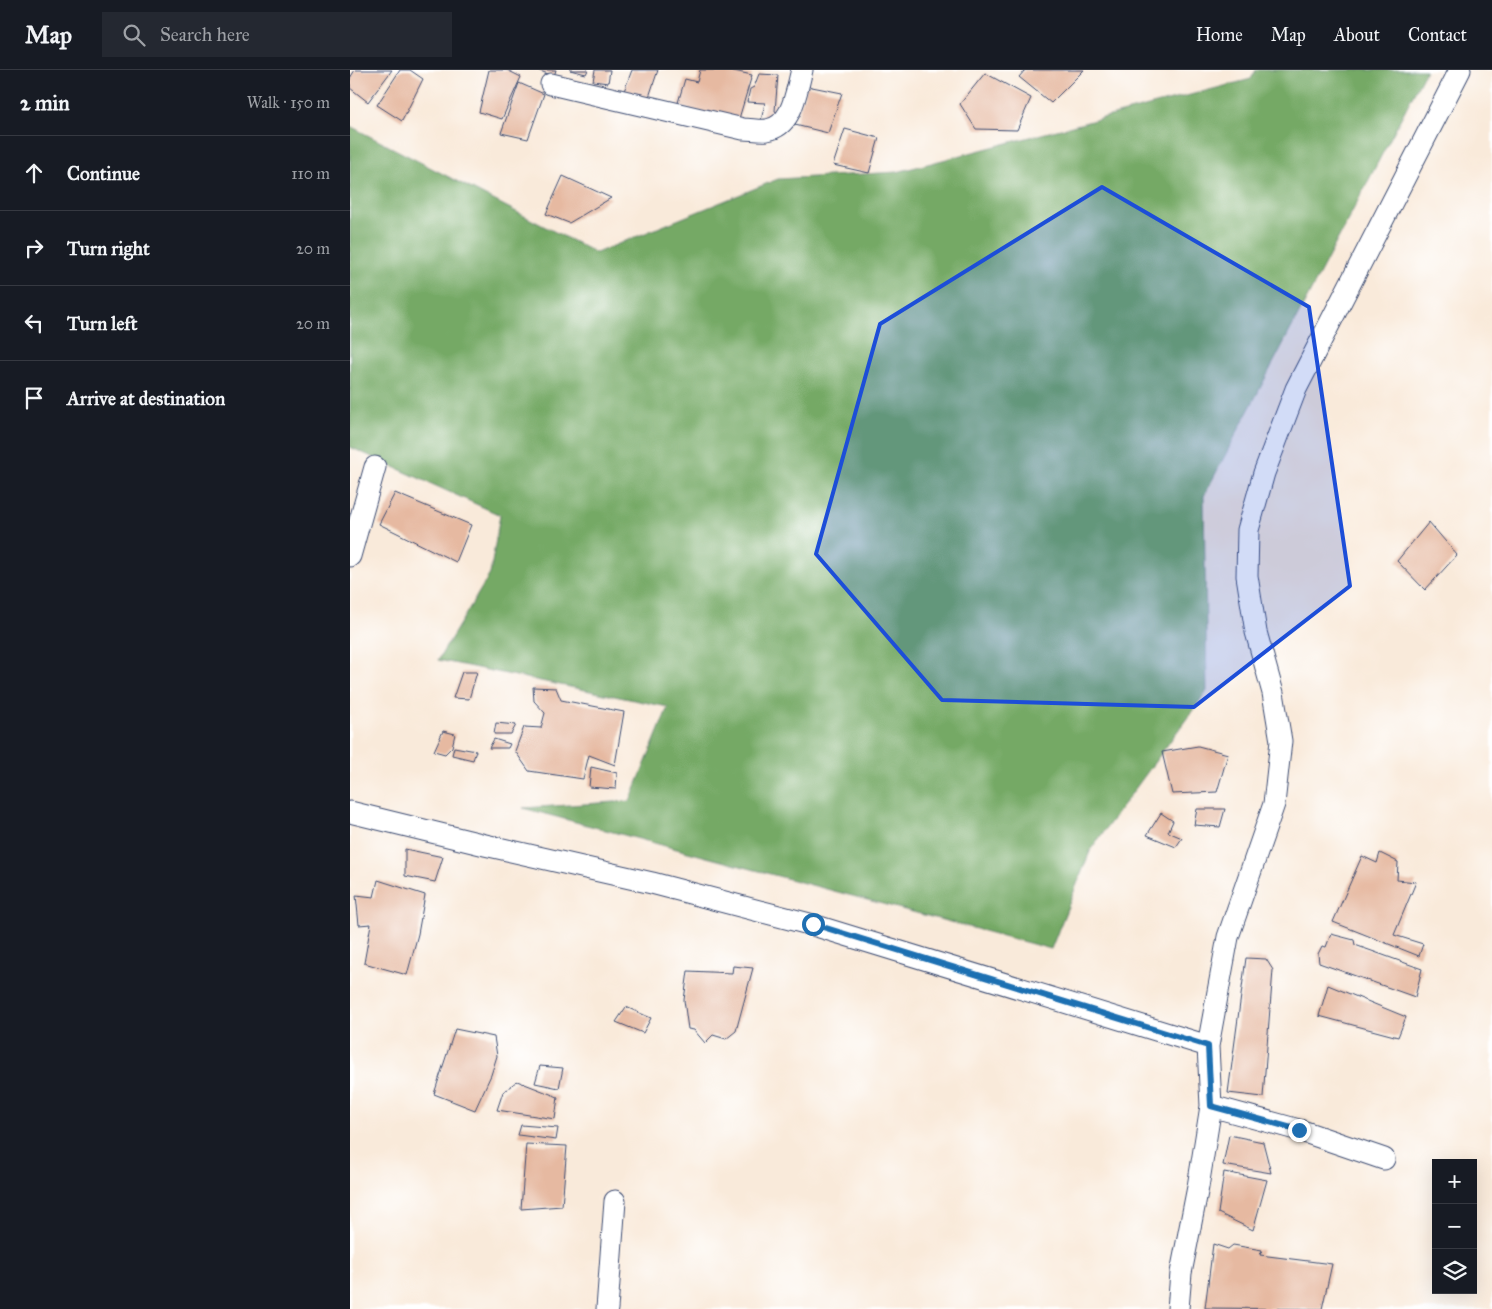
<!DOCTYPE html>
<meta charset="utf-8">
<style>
:root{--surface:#171b24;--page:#242831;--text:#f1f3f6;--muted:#9ea1a6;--line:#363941}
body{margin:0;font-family:"IM FELL Great Primer",serif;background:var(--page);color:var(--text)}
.controls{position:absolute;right:15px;bottom:15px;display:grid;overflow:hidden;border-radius:0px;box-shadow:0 5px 20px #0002}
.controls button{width:45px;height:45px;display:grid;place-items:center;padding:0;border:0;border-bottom:1px solid var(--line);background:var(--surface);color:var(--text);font:25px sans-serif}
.stop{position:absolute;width:15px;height:15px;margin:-11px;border:4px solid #1f6fb2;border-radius:50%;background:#fff}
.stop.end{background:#1f6fb2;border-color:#fff;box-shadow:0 1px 5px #0008}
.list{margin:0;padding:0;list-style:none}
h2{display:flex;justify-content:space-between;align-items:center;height:65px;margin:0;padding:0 20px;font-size:21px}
h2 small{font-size:16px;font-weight:400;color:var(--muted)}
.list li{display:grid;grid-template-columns:32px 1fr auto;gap:15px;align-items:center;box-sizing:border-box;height:75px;padding:0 20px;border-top:1px solid var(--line)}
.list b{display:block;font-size:19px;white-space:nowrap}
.list em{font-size:16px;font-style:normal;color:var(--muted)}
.icon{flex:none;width:28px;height:28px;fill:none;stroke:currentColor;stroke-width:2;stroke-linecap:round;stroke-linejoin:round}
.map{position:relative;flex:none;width:1142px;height:1239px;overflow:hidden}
header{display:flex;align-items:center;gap:30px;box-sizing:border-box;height:70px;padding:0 25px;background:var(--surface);border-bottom:1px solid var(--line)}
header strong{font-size:24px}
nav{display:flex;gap:28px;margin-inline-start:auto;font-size:18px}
.search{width:350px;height:45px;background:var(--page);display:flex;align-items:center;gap:12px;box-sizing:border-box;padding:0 18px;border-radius:0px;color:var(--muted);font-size:19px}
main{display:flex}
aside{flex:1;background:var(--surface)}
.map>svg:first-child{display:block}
.forest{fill:#75a965;stroke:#486c62}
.building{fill:#e6b9a1}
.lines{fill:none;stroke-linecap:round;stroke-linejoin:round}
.minor-casing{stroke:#3c4b71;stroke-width:23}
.minor{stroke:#fff;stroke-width:21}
.route{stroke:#1f6fb2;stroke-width:6}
.marked{fill:#1d4ed8;fill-opacity:0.2;stroke:#1d4ed8;stroke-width:4;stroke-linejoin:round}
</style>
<header>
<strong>Map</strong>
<div class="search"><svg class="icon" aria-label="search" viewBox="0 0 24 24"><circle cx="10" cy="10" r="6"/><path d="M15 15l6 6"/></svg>Search here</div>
<nav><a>Home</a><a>Map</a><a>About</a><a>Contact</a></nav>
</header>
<main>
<aside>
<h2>2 min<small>Walk · 150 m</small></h2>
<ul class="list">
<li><svg class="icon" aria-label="ahead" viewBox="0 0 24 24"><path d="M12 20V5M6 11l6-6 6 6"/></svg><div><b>Continue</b></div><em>110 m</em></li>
<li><svg class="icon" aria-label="right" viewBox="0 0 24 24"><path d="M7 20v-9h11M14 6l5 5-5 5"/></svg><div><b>Turn right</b></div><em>20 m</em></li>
<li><svg class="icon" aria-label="left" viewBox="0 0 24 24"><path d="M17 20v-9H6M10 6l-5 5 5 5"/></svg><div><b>Turn left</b></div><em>20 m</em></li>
<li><svg class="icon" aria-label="arrive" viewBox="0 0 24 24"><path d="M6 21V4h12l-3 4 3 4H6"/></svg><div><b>Arrive at destination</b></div></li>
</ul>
</aside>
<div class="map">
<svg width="1142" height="1239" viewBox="0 0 1142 1239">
<rect width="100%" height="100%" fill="#fff"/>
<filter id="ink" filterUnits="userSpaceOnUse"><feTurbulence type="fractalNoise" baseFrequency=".02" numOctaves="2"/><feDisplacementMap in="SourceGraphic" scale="10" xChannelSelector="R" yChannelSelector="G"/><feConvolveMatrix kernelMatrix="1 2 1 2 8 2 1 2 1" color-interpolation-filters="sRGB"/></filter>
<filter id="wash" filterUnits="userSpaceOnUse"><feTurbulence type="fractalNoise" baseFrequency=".0096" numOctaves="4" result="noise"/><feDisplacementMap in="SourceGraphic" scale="20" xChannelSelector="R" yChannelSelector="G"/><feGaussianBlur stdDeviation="1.12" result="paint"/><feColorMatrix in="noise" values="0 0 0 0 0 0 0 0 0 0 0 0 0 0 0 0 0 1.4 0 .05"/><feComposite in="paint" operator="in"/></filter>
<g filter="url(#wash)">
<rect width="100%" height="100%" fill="#f9eada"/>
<path class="forest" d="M906 0H1076L854 426 857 621 741 779 701 879 173 738 280 731 318 637 88 590 140 504 150 445 0 377V56L246 183 428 109 547 102 901 9Z"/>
<g id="blocks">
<path class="building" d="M5 0H42L18 32 0 18V8Z
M50 0H60L73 9 52 51 27 35Z
M139 0H157L171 7 152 49 129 42Z
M187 0H206L204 6Z
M220 0H238L236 4Z
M245 0H260L258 13 243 11Z
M282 0H308L298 30 274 21Z
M350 0H379L402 5 388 52 327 36 335 9 347 12Z
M675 0H734L701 33 669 7Z
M635 3 681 28 667 60 626 59 610 34Z
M409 4 428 5 425 41 428 43 424 53 410 55 415 33 397 32 400 19 404 17Z
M169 13 194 24 178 69 151 63Z
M457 16 492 23 478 63 445 55Z
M495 59 529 68 519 103 483 95Z
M213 106 261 128 219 153 196 144Z
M45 423 121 455 106 492 29 454Z
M1079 452 1107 485 1075 520 1047 491Z
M112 602H127L119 629 103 628Z
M183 617 206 618 211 630 274 642 265 695 239 685 233 709 179 701 165 681 174 657 191 658 195 643 184 631Z
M146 653 166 655 161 664H144Z
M93 661 105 664 102 677 95 684 84 681Z
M144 669 160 674 158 678H139Z
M848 676 878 684 867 722 822 724 812 682Z
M104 677 126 681 123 690 102 685Z
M241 697 267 703 266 719 239 717Z
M847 739H875L870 757 844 755Z
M811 743 823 751 818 762 832 768 826 777 797 765Z
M55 779 93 787 85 812 55 806Z
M1030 783 1048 792 1047 810 1066 812 1044 865 1073 874 1069 886 983 852 1012 786 1027 793Z
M28 810 75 825 68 864 57 905 14 893 21 854 9 855 6 825 24 827Z
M981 864 1004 870 1005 875 1072 899 1065 927 969 893 968 884 972 876 976 877Z
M896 888 916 889 923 900 913 1027 878 1023Z
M383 896 403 898 386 961 376 969 363 965 355 973 344 960 338 959 334 930 338 901 382 903Z
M978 915 1056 947 1048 967 969 946Z
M276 937 301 948 293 963 266 952Z
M105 959 144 967 147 986 141 1005 125 1040 84 1024Z
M190 996 213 998 209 1018 185 1013Z
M167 1011 208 1027 205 1049 147 1040 153 1022Z
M171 1055 208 1058 206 1070 168 1065Z
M879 1065 913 1072 921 1103 873 1095Z
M176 1074 217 1076 212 1136 171 1139Z
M874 1102 917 1110 903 1160 868 1143Z
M863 1174 878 1179 883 1175 912 1180 910 1185 982 1194 972 1239 855 1238Z"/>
</g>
</g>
<g filter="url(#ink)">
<use href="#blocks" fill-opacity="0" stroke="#3c4b71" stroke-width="1"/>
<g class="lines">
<g class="minor-casing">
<path id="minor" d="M201 14 393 59C401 59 409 61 417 60 443 56 446 21 452 0
M0 486 25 397
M0 742 135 775 302 813 463 855 858 976
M861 1036 949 1060 1034 1089
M257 1239 265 1131
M828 1239 831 1203 848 1117 861 1036 858 976 878 867 924 734 931 671 923 623 906 562 897 506 898 460 914 403 946 319 1110 0"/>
</g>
<use href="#minor" class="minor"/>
</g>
</g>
<g class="lines" filter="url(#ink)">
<path class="route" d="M463 854 858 976 861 1036 949 1060"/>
</g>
<path class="marked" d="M752 117 959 237 1000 516 844 637 592 630 466 484 530 254Z"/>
</svg>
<div class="controls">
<button>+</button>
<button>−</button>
<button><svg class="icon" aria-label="layers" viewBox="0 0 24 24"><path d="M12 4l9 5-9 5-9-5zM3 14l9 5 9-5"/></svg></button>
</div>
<div class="stop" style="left:463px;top:854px"></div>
<div class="stop end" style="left:949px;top:1060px"></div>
</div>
</main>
